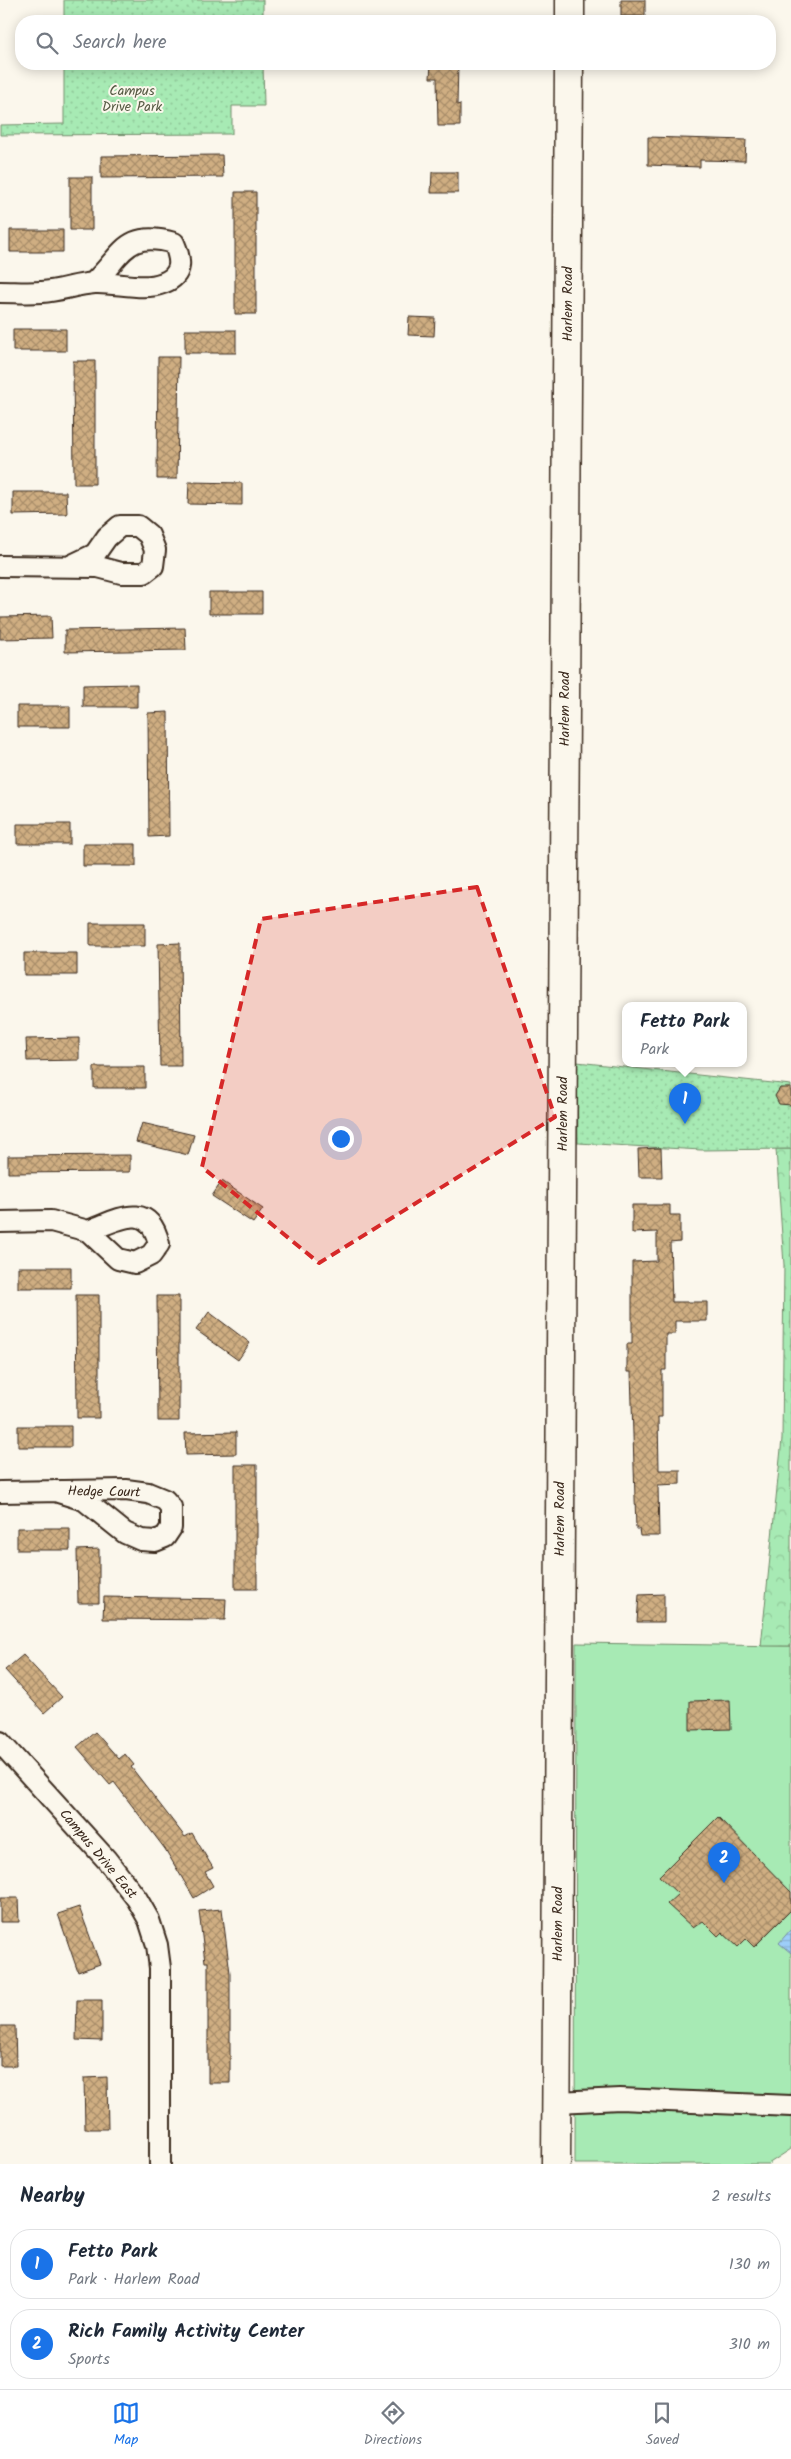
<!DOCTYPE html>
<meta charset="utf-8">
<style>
:root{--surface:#fff;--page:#f6f6f7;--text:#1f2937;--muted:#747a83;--line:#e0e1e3;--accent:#1a73e8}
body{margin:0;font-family:Kalam,sans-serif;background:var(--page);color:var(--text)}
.you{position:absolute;left:340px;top:1138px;width:18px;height:18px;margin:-12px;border:4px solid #fff;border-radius:50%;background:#1a73e8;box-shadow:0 0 0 8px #1a73e833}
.badge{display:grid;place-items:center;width:32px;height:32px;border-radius:50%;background:var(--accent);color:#fff;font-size:16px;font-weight:700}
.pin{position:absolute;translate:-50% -41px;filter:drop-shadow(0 1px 2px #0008)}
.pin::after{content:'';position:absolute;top:26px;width:18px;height:15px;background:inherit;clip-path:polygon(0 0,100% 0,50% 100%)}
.popup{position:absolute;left:622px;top:1002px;width:125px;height:65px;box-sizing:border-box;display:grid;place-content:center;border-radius:10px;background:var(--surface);filter:drop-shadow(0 1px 4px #0005);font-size:16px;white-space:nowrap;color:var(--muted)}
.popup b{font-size:19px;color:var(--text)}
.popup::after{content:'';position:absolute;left:50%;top:100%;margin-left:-10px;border:10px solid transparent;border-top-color:var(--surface)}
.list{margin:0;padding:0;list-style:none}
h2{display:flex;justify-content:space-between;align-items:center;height:65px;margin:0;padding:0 20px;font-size:21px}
h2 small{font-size:16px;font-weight:400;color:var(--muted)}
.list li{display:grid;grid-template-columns:32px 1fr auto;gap:15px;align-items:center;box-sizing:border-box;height:70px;margin:0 10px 10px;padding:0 10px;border:1px solid var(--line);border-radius:20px}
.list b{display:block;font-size:19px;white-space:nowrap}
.list p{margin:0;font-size:16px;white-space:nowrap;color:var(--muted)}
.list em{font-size:16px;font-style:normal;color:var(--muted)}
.icon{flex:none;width:28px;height:28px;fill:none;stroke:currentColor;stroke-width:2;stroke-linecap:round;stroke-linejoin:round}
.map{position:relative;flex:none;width:791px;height:2164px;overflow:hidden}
.search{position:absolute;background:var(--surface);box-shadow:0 2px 12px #0003;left:15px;right:15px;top:15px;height:55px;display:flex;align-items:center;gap:12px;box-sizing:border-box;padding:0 18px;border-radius:20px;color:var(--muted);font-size:19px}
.sheet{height:225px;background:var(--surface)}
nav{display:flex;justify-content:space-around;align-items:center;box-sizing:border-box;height:70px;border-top:1px solid var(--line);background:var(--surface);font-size:14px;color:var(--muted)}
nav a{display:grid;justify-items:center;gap:2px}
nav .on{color:var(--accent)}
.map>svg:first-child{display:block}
.green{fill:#a7eab4;stroke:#718a69}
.forest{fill:url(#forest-crowns);stroke:#718a69}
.park{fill:url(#park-dots);stroke:#718a69}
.water{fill:url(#water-rules);stroke:#768ca1}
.building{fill:url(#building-cross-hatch);stroke:#3b2a1e}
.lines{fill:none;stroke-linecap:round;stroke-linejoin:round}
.street-casing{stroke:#3b2a1e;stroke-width:24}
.secondary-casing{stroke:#3b2a1e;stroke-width:31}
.street{stroke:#fbf7ec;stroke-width:20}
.secondary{stroke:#fbf7ec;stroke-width:28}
.marked{fill:#d62828;fill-opacity:0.2;stroke:#d62828;stroke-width:4;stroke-dasharray:10 6;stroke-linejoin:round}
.labels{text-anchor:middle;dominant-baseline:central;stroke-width:4;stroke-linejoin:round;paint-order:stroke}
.park-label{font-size:14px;fill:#565a44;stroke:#fbf7ec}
.street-label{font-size:14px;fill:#3b2a1e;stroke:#fbf7ec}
</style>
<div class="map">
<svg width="791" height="2164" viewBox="0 0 791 2164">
<defs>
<pattern id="forest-crowns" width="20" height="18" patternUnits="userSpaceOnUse" patternTransform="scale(1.25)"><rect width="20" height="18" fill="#a7eab4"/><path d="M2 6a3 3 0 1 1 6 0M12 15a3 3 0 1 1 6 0" fill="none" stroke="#91c99a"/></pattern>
<pattern id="park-dots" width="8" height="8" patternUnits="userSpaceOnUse" patternTransform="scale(1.25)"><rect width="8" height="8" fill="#a7eab4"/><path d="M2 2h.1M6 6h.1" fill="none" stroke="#91c99a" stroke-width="1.8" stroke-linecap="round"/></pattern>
<pattern id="water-rules" width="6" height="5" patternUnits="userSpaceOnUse" patternTransform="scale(1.25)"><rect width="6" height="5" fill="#9dcef9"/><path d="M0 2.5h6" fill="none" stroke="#88b1d5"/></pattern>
<pattern id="building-cross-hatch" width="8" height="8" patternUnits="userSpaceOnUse" patternTransform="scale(1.25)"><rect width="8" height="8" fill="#cfae82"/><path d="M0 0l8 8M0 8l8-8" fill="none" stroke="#a98e6a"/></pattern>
</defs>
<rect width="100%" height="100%" fill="#fbf7ec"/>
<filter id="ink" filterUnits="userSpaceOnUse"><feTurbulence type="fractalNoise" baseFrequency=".02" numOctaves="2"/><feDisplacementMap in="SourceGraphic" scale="10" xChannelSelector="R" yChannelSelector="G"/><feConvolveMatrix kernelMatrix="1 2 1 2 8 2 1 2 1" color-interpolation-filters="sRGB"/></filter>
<g filter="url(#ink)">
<path class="green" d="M576 1643 791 1646V2149L768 2164H575Z"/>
<path class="forest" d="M776 1149H791V1646H761L782 1439 784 1265Z"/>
<path class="park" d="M64 0H263V21H64Z
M64 64H263L264 106H232V134L0 135V125L64 124Z
M577 1062 791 1085V1149L701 1150 578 1143Z"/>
<path class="water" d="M791 1929V1953L779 1943Z"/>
<path class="building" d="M621 0H645V16H621Z
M431 64H458L457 105 460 104V126H438L437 78H430Z
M648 137 746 140 745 161 700 160V167L648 165Z
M222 155 223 177 101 178V156Z
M432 172H458V193H431Z
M70 177H92V230H70Z
M235 192H256V314H235Z
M10 230H63V252H10Z
M409 317 435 318 434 336 408 335Z
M13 329H66V351H13Z
M185 330H236V353H185Z
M158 357H179L177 479H157Z
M73 361H95V484H74Z
M189 482 242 483V505L188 504Z
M13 492H66L67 514 13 515Z
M209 592H262V614H209Z
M51 616 52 638 0 639V617Z
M185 628 186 650 65 652V630Z
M137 684V707H83V685Z
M17 706H70V727H17Z
M168 712 169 836 149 837 148 713Z
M17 824H70V844H17Z
M83 844H136V866H83Z
M90 923H145V946H90Z
M180 943 181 1066H160L158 944Z
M24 953H77V975H24Z
M79 1038V1060L27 1061 26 1039Z
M94 1067H145V1088H94Z
M780 1088H791V1105L779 1104 775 1096Z
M142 1123 194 1135 188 1155 136 1142Z
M661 1148 662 1177H639L638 1149Z
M130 1155V1172L8 1173V1156Z
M222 1181 263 1209 253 1223 212 1196Z
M632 1205H670V1215H680V1242L670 1243 672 1302H707V1321H675V1334H666V1370H662V1417H658L659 1470H680V1484L658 1485 659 1536H640L639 1529H636L631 1372H627V1344H632V1262L657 1261V1232L632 1233Z
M18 1267H71V1288H18Z
M76 1295H99V1418H77Z
M157 1296H179V1421H158Z
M209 1312 250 1343 238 1360 196 1330Z
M18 1426H71V1447H18Z
M236 1432V1454L186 1455 185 1433Z
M235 1465H257V1589H235Z
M17 1528H70V1550H17Z
M99 1549V1603H78L77 1550Z
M664 1594V1622H637L639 1595Z
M104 1597 226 1599 225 1620 103 1619Z
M23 1655 62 1697 44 1713 5 1670Z
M730 1700 731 1729 690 1730V1701Z
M95 1732 119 1759 125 1754 134 1765 131 1767 185 1837 192 1833 213 1868 205 1872 213 1886 194 1898 165 1849 114 1782 110 1785 77 1747Z
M718 1817 791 1892V1910L754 1947 746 1939 738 1947 722 1932 718 1936 703 1921 693 1928 667 1904 678 1894 659 1876Z
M0 1898H18L19 1922H0Z
M79 1907 100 1964 78 1972 58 1914Z
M222 1909 230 1973V2083H208V1962H205L199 1911Z
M77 2000H102V2041L76 2040Z
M0 2026H15L16 2066H0Z
M107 2077 108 2129H85L84 2078Z"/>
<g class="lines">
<g class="street-casing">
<path id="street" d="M0 292C14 292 28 293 42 292 60 291 77 284 95 283 116 282 144 291 163 283 184 275 181 259 174 243 124 229 123 256 93 283
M0 566 98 567 121 573H144L153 566 155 550 149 535 138 526H120L107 537 95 554 72 565
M0 1222 51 1221 88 1231 118 1259 135 1263 151 1255 159 1244C149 1199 118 1220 88 1231
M0 1492 126 1490 148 1493 165 1500 171 1507V1528L165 1537 155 1541 141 1540 125 1533 84 1500 55 1491
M0 1742 106 1859 137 1899 149 1920 157 1945 160 1968V2164
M557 2102 620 2099 791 2106"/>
</g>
<g class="secondary-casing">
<path id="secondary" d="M570 21V0
M556 2164 569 64"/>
</g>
<use href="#street" class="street"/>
<use href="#secondary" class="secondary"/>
</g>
</g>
<path class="marked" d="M477 887 555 1117 319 1263 202 1167 261 919Z"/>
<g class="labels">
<g class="park-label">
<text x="132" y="91">Campus<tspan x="132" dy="16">Drive Park</tspan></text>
</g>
<g class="street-label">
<text transform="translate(568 304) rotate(-90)">Harlem Road</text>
<text transform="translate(565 709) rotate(-90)">Harlem Road</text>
<text transform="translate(563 1114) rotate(-90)">Harlem Road</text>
<text transform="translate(104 1492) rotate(1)">Hedge Court</text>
<text transform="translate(560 1519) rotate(-90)">Harlem Road</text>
<text transform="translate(98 1854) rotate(50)">Campus Drive East</text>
<text transform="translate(558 1924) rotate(-90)">Harlem Road</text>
</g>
</g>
</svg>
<div class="you"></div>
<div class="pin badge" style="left:685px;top:1124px">1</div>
<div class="popup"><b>Fetto Park</b>Park</div>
<div class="pin badge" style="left:724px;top:1883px">2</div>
<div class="search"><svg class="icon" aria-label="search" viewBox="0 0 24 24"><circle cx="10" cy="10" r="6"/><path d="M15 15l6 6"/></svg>Search here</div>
</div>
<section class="sheet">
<h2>Nearby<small>2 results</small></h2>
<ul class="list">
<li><span class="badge">1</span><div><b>Fetto Park</b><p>Park · Harlem Road</p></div><em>130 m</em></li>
<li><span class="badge">2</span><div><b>Rich Family Activity Center</b><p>Sports</p></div><em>310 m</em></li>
</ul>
</section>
<nav>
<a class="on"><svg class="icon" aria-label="map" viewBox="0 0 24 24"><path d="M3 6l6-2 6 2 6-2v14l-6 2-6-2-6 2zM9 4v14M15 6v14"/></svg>Map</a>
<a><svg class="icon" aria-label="directions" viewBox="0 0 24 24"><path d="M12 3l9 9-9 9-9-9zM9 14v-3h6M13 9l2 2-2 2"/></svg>Directions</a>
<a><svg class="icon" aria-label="saved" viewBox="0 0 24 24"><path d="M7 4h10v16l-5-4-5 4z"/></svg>Saved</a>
</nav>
